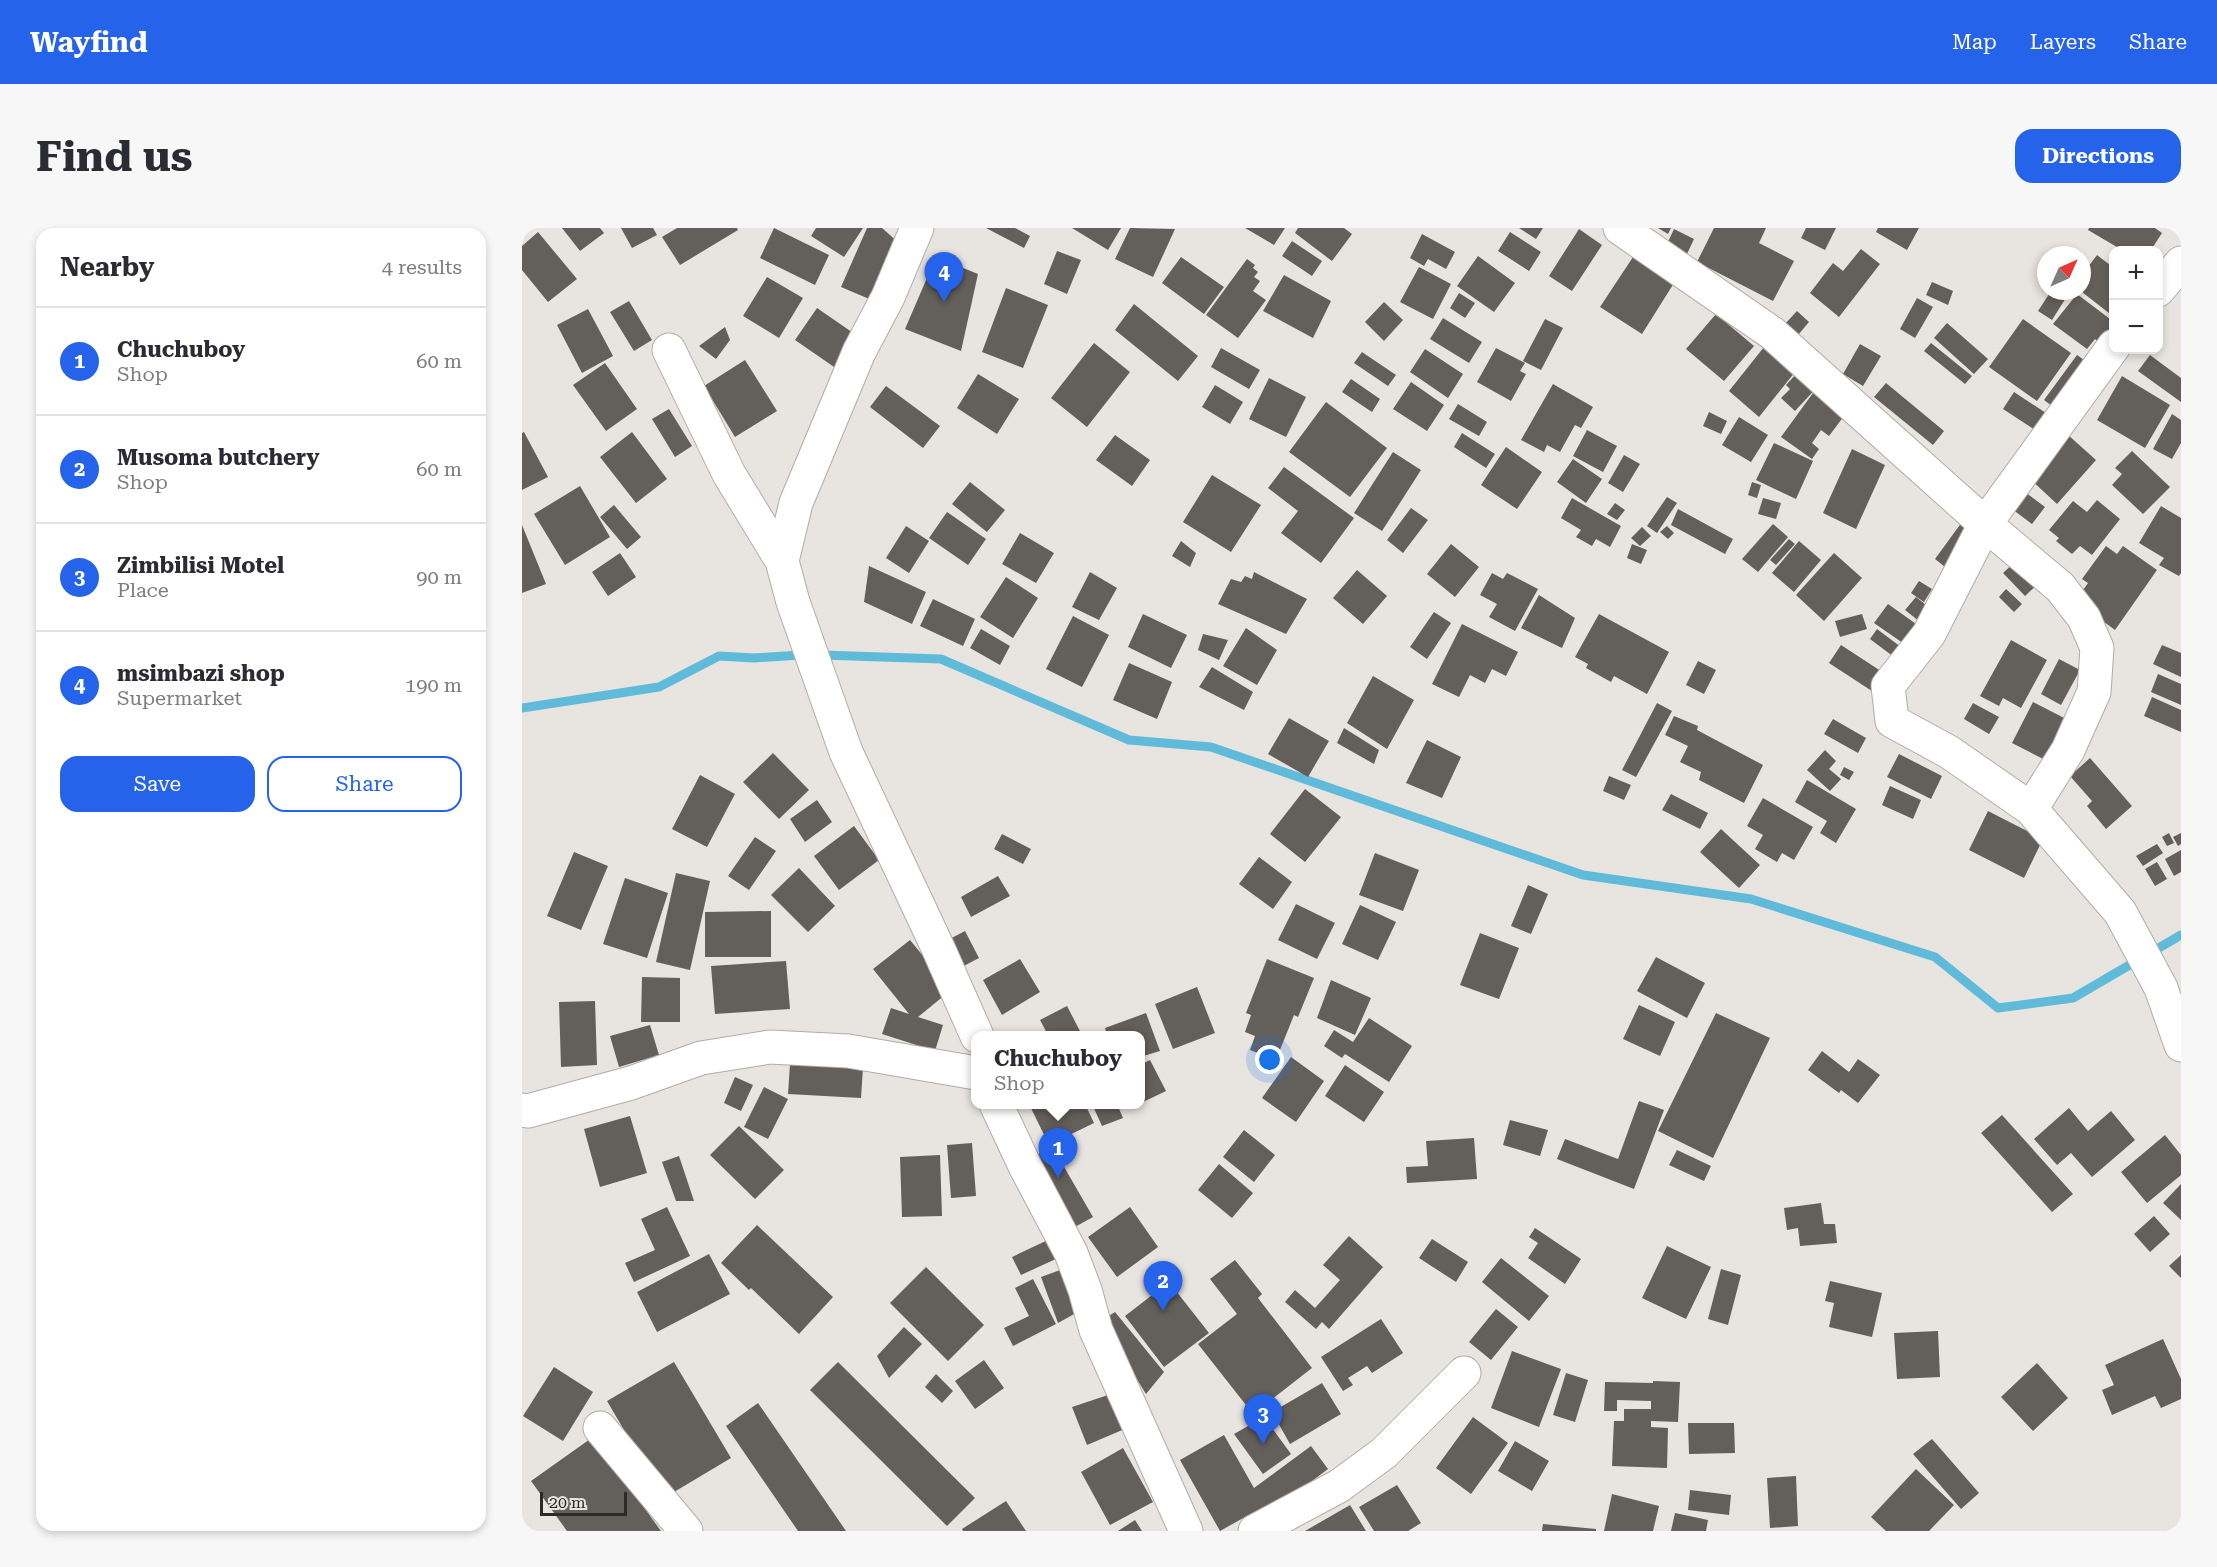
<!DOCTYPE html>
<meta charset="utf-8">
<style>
:root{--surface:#fff;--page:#f7f7f7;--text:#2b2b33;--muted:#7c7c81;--line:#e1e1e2;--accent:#2563eb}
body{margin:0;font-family:"Roboto Serif",serif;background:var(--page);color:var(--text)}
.controls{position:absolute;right:18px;top:18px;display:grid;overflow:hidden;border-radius:12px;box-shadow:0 3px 9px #0003}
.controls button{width:54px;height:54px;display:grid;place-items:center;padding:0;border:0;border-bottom:2px solid var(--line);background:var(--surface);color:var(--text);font:30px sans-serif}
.compass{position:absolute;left:1515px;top:18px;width:54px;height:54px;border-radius:50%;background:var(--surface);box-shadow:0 3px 9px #0003;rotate:45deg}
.scale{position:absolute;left:18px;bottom:15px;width:87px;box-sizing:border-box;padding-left:6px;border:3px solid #2c2a28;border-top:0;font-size:16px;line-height:21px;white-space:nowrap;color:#2c2a28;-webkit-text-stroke:4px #e8e4df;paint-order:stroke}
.you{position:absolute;left:748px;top:832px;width:21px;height:21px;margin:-15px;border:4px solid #fff;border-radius:50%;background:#1a73e8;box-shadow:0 0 0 9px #1a73e833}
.badge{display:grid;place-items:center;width:39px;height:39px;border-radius:50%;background:var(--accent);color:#fff;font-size:20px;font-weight:700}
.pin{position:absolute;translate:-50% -50px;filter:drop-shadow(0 2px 3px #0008)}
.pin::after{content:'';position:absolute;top:32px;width:21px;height:18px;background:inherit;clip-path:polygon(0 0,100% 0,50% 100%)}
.popup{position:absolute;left:449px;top:803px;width:174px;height:78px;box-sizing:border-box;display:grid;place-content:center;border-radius:12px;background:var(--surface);filter:drop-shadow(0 2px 4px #0005);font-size:20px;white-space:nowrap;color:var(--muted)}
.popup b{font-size:22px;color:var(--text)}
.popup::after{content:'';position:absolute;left:50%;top:100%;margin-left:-12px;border:12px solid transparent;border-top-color:var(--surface)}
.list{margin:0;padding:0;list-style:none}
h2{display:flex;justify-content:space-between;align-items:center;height:78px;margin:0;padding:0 24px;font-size:26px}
h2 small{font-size:20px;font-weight:400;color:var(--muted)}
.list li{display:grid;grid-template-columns:39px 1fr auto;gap:18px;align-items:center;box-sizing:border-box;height:108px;padding:0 24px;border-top:2px solid var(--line)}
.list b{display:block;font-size:22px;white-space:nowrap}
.list p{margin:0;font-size:20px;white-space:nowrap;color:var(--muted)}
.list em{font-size:20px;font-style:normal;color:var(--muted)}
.actions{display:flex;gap:12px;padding:18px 24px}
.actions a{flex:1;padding:14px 0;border:2px solid var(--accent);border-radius:18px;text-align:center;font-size:21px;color:var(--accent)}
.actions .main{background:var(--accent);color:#fff}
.map{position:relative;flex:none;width:1659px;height:1303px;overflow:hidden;border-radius:18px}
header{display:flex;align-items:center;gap:36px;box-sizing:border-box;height:84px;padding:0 30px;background:var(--accent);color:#fff}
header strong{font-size:28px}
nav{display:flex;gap:33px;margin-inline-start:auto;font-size:21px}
.intro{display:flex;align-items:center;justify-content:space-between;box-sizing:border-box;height:144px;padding:0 36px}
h1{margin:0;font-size:42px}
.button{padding:15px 27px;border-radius:18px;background:var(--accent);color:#fff;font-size:21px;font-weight:700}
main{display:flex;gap:36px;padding:0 36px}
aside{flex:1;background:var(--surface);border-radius:18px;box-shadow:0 3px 9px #0003}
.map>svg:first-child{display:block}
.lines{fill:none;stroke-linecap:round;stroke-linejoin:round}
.stream{stroke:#5fbbd9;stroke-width:9}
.building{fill:#635f5b}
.minor-casing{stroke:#b1aca8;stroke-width:35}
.minor{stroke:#fff;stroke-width:33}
</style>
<header>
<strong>Wayfind</strong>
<nav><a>Map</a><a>Layers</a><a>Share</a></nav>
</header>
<div class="intro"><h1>Find us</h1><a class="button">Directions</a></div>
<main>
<aside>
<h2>Nearby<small>4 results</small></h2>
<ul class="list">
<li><span class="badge">1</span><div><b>Chuchuboy</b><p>Shop</p></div><em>60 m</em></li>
<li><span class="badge">2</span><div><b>Musoma butchery</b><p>Shop</p></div><em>60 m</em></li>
<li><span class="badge">3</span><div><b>Zimbilisi Motel</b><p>Place</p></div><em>90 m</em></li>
<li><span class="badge">4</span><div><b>msimbazi shop</b><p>Supermarket</p></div><em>190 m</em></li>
</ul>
<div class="actions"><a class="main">Save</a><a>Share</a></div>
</aside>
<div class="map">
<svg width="1659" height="1303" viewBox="0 0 1659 1303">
<rect width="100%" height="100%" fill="#e8e4df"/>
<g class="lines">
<path class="stream" d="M300 427 419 431 607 512 689 519 1061 647 1229 671 1413 729 1476 780 1551 770 1659 707
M0 480 137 459 197 428 232 430 279 427"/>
</g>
<path class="building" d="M40 0H78L82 5 58 23Z
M99 0H131L135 7 110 20Z
M155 0H215L216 2 158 37 140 9Z
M252 0 307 27 293 57 238 30Z
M294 0H341L322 29 289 8Z
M345 0H360L377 15 352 73 319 59Z
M464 0H493L508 8 502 20Z
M550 0H599L586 22Z
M608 0 653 1 631 49 593 31Z
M723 0H763L752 17Z
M776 0H822L830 6 810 33 773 5Z
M997 0H1021L1014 11Z
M1136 0H1149L1146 6Z
M1192 0H1244L1237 15 1272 33 1251 73 1175 34Z
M1284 0H1314L1303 22 1279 10Z
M1356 0H1397L1385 22 1354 4Z
M1567 0H1633L1640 5 1629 22H1600L1566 2Z
M1057 1 1080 17 1050 63 1027 48Z
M1152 1 1172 11 1165 26 1145 16Z
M16 4 55 51 26 74 0 42V18Z
M988 4 1019 24 1007 43 976 23Z
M900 6 933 24 924 41 906 31 902 38 888 30Z
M770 13 800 33 790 48 760 28Z
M1339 21 1358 36 1317 89 1288 65 1311 35 1321 43Z
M535 23 559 32 545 66 522 56Z
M1575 27 1592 40V89L1560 64V47Z
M956 28 993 55 972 84 935 58Z
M414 29 456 46 439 123 383 101Z
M659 29 702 59 682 86 640 55Z
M1111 29 1152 55 1120 106 1078 79Z
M725 31 733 37 731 40 736 44 732 49 738 53 731 63 744 72 716 110 684 87Z
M897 39 929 56 911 91 878 74Z
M762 47 809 73 791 110 741 83Z
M245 49 281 70 257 110 221 88Z
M1410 54 1431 63 1426 77 1404 67Z
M484 60 526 77 501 140 460 124Z
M1529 63H1544L1547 65 1530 92 1516 83Z
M937 65 953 75 943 90 928 80Z
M1555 66 1592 94V100L1579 116 1573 111 1565 121 1531 96Z
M1395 70 1411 79 1393 110 1378 101Z
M107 73 130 112 112 123 88 84Z
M862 74 881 92 862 113 843 94Z
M612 76 676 128 656 153 593 102Z
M295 80 337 109 315 141 273 112Z
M66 81 91 128 60 145 35 97Z
M1275 83 1287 94 1276 107 1263 96Z
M1194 86 1232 118 1202 153 1164 121Z
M921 90 960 114 947 135 908 111Z
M1023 91 1041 100 1019 142 1001 133Z
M1501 91 1549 125 1515 173 1467 139Z
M1425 95 1466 131 1452 146 1412 110Z
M203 99 208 112 194 131 177 118Z
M1246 114 1277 139 1237 189 1207 163Z
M572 115 608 144 565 199 529 170Z
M1409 115 1450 148 1443 156 1402 123Z
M1338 116 1359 128 1341 158 1321 146Z
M699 120 738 142 727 161 689 139Z
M974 120 1003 135 998 143 1004 146 989 173 955 154Z
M903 121 941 146 926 170 888 144Z
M840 124 874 147 866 158 832 135Z
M1555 127 1575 141 1542 187 1522 172Z
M1628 127 1659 150V174L1616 143Z
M223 132 255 183 213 209 182 158Z
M83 135 115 181 84 203 51 157Z
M1275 145 1299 155 1273 183 1259 170 1268 161 1264 157Z
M456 146 497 171 475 206 435 180Z
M1600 148 1648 177 1623 220 1575 192Z
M747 150 784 169 764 209 727 191Z
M829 151 858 171 850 184 820 164Z
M889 154 922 177 905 203 871 181Z
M1364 155 1422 203 1411 217 1352 169Z
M1031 156 1071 179 1059 200 1053 197 1038 224 1025 217 1022 224 999 212Z
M693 157 721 174 708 196 680 179Z
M364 158 418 198 401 220 348 179Z
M1492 164 1527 187 1516 204 1481 181Z
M1291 165 1322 188 1307 208 1299 202 1290 215 1297 221 1290 231 1259 209Z
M804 174 865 220 828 269 767 224Z
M936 176 965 194 957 208 927 191Z
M147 181 170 218 153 229 130 191Z
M1187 184 1205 193 1199 206 1181 198Z
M1650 186 1659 192V215L1650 231 1631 221Z
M1217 189 1246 207 1229 234 1200 217Z
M1065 202 1095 218 1081 244 1051 228Z
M2 204 26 249 0 262V205Z
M110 204 145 251 114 275 78 229Z
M940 205 973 226 964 240 932 219Z
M1545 206 1574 232 1535 276 1507 250Z
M593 207 628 232 610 258 574 232Z
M1252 215 1291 233 1274 271 1234 252Z
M984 219 1020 244 995 281 959 257Z
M1330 221 1363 237 1334 301 1301 285Z
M1610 223 1648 259 1621 286 1590 257 1600 246 1593 240Z
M871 224 899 242 860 303 832 285Z
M1102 227 1118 236 1101 264 1086 255Z
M1051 231 1080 251 1064 275 1035 254Z
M762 239 832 290 799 335 759 305 776 283 746 260Z
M690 247 739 277 709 324 661 294Z
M448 254 483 282 465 304 430 276Z
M1230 254 1239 257 1235 270 1226 267Z
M58 258 88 309 43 337 12 286Z
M1499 261 1523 279 1510 296 1486 278Z
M1145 269 1155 275 1135 305 1125 298Z
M1050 270 1099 298 1088 319 1074 311 1070 318 1054 309 1059 302 1039 290Z
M1241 270 1259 275 1254 291 1236 286Z
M1575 272 1598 291 1570 327 1558 318 1550 326 1534 313 1537 310 1527 302 1551 273 1565 284Z
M1093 275 1103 282 1095 292 1085 286Z
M92 277 119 309 105 321 78 289Z
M1639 278 1659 290V345L1657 348 1637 337 1642 330 1617 315Z
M889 280 906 292 881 325 865 312Z
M1156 281 1211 311 1203 326 1149 297Z
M425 284 464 311 446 337 407 310Z
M1440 294 1456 306 1428 343 1413 331Z
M1251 296 1266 309 1236 344 1220 331Z
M0 297 24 356 0 365Z
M384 298 407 313 387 345 364 330Z
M1145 298 1152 305 1146 311 1138 304Z
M1120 299 1129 308 1118 318 1109 310Z
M498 305 532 325 514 355 480 336Z
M1267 311 1273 316 1254 337 1248 332Z
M659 313 674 325 668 339 650 328Z
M1277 313 1299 332 1272 364 1250 345Z
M929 316 957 339 933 369 905 346Z
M1110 316 1125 322 1119 336 1105 330Z
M1584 318 1595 326 1601 318 1635 342 1593 402 1566 382 1572 374 1559 365 1566 355 1560 351Z
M98 325 114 349 86 368 70 344Z
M1312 325 1340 350 1302 393 1274 367Z
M1496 331 1518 354 1503 368 1481 345Z
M347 338 404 364 390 396 342 374Z
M835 342 865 368 841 396 811 370Z
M568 344 595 360 577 392 550 379Z
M732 344 785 371 764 406 696 376 709 351 719 354 723 348 730 351Z
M970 345 981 351 985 345 1016 361 993 403 967 389 975 376 958 367Z
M484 349 516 370 491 410 458 389Z
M1397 353 1410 361 1402 374 1389 365Z
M1484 361 1500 376 1492 384 1477 369Z
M1017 367 1053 390 1040 420 999 400Z
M1394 369 1413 384 1402 397 1383 382Z
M411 371 453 391 441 418 398 398Z
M1366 376 1404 403 1391 422 1352 395Z
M912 384 929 395 905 431 888 419Z
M621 386 665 407 649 440 606 419Z
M1077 386 1147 424 1125 466 1092 448 1089 454 1064 440 1066 436 1053 429Z
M1340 386 1345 401 1318 409 1313 393Z
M551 388 587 407 560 459 524 441Z
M940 396 996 424 984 448 970 441 963 455 948 447 937 469 910 456Z
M724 400 755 422 735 457 701 438Z
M459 401 488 418 478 437 448 420Z
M1355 401 1383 422 1376 432 1348 411Z
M681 406 706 412 697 432 676 422Z
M1489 412 1525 432 1499 480 1481 470 1477 478 1458 468Z
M1319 417 1368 449 1356 467 1307 435Z
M1640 417 1659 425V449L1631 436Z
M1537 431 1558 442 1539 477 1519 466Z
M1176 433 1194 442 1182 466 1164 457Z
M607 435 650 454 635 491 591 472Z
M690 439 731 464 722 482 677 459Z
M1636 446 1659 456V477L1629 464Z
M851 448 892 472 865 521 825 495Z
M1630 469 1659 482V504L1622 488Z
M1511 474 1548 493 1527 534 1490 515Z
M1135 475 1150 483 1114 549 1100 542Z
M1451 475 1477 489 1467 506 1442 491Z
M1152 488 1176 498 1175 502 1241 537 1222 575 1177 552 1179 544 1158 534 1166 518 1143 507Z
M767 490 807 513 786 549 746 526Z
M1311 491 1344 510 1336 525 1302 506Z
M822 500 857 522 852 536 815 515Z
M905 512 939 529 920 570 884 555Z
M1303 522 1314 533 1307 541 1319 551 1308 563 1285 542Z
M251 525 287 562 257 591 221 554Z
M1377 526 1420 548 1409 571 1365 549Z
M1568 530 1610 578 1584 601 1565 578 1570 573 1548 548Z
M1322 539 1332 544 1327 552 1318 547Z
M178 547 213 566 185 619 150 601Z
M1087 548 1109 557 1102 572 1081 563Z
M1285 552 1334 581 1314 615 1298 605 1305 593 1273 574Z
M1368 558 1399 572 1391 591 1360 577Z
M783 561 819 589 783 634 748 606Z
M1149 566 1186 585 1178 601 1140 582Z
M1241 570 1291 599 1272 632 1260 625 1255 634 1233 621 1241 607 1225 598Z
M295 572 310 594 283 614 268 591Z
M1466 583 1521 611 1502 650 1447 622Z
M332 598 357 632 317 662 292 628Z
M1199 601 1238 637 1217 660 1178 624Z
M1647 605 1652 615 1645 618 1640 609Z
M1659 605V616L1656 618 1651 609Z
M480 606 509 621 501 636 472 621Z
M233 609 254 623 227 662 206 648Z
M1635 616 1641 625 1621 638 1614 628Z
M1659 622V644L1652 648 1643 631Z
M52 624 86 638 59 702 25 688Z
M853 625 897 642 881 683 837 667Z
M737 629 770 654 751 681 717 656Z
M1635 634 1645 651 1633 658 1623 641Z
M277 640 313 678 286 704 249 667Z
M154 645 188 653 168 742 134 734Z
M476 648 488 668 449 689 439 669Z
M103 650 146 665 125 730 81 716Z
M1006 657 1026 666 1009 706 989 698Z
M774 676 813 695 795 731 756 712Z
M838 677 874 694 856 732 820 716Z
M249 683V729H183V684Z
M443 703 457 730 436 741 422 714Z
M958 705 997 720 977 771 938 757Z
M388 712 429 762 396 789 421 797 413 823 360 806 369 780 387 786 351 741Z
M1134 729 1183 755 1165 790 1115 763Z
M498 731 518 764 480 787 461 752Z
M745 731 792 750 776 789 772 787 754 832 728 822 733 808 723 804 729 787 724 785Z
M264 733 268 781 193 786 189 738Z
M120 749 158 750V794H119Z
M809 752 849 770 833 807 795 790Z
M675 759 693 805 651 821 633 776Z
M73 773 75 837 39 839 37 774Z
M1117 777 1153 794 1138 828 1101 811Z
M545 778 560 807H526L518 792Z
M624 785 638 823 618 829V807H585L583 800Z
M1194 785 1248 810 1191 930 1136 903Z
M847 790 890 818 867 854 823 826 820 830 802 818 812 802 831 814Z
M128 797 137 827 97 839 88 808Z
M1300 823 1327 844 1336 831 1358 847 1336 875 1319 862 1317 865 1286 842Z
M769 829 802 853 774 894 740 870Z
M628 832 644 863 619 875 618 837Z
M268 836 341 840 339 870 266 866Z
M823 837 862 864 842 894 803 868Z
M213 849 231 857 219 883 202 875Z
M242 859 266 871 246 911 222 899Z
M1117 873 1142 882 1112 961 1035 931 1043 911 1096 931Z
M507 876H563L572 895 527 917Z
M570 876H595L601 890 580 898Z
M1547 880 1566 903 1589 883 1613 912 1570 949 1549 925 1535 937 1512 911Z
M1480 887 1551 966 1530 984 1459 905Z
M108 888 125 945 78 959 62 901Z
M988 892 1026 902 1018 928 981 917Z
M217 898 262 942 233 971 188 927Z
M722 902 753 927 732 954 701 929Z
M1643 907 1659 927V947L1625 975 1599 944Z
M952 910 955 951 885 955 884 939 906 938 904 913Z
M450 915 454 968 429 970 425 917Z
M530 918 571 989 551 1000 511 929Z
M1155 922 1189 938 1182 953 1147 937Z
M418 927 420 988 380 989 378 929Z
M157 928 172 973H154L140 934Z
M697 936 731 965 710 990 676 962Z
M1659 956V992L1641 975Z
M1299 975 1302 996H1313L1315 1015 1278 1018 1276 1000 1265 1002 1262 980Z
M145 979 168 1028 112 1054 103 1035 133 1022 119 991Z
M608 979 636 1019 595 1049 566 1009Z
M1632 988 1648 1006 1628 1024 1612 1006Z
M235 997 311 1069 277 1106 229 1060 227 1062 199 1035Z
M1013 1000 1059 1031 1043 1056 1006 1030 1016 1015 1007 1009Z
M827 1008 861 1039 807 1101 800 1094 794 1101 763 1074 773 1062 793 1080 818 1052 801 1037Z
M528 1011 536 1030 499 1047 490 1029Z
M910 1011 946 1034 934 1054 897 1030Z
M1145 1018 1189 1039 1164 1091 1120 1070Z
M187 1026 208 1066 135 1104 115 1064Z
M1659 1027V1050L1647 1038Z
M979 1030 1027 1068 1007 1093 960 1054Z
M713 1032 740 1066 736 1070 790 1140 731 1186 676 1116 715 1086 688 1051Z
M404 1039 462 1097 426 1133 368 1075Z
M541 1041 563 1080 536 1095 519 1049Z
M1199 1041 1219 1047 1206 1097 1186 1091Z
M511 1051 534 1096 491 1118 482 1100 507 1088 493 1060Z
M1308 1053 1360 1065 1350 1109 1307 1099 1312 1075 1303 1073Z
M647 1054 687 1105 642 1139 603 1088Z
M974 1081 996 1099 969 1132 947 1114Z
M593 1084 642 1144 624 1166 579 1093Z
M859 1091 881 1125 850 1145 845 1138 826 1150 831 1157 821 1163 799 1129Z
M382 1099 400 1116 367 1150 355 1128Z
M1416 1103 1418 1149 1375 1151 1372 1105Z
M1641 1111 1659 1151V1171L1639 1180 1633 1168 1590 1187 1580 1162 1592 1157 1583 1137Z
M990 1123 1039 1141 1017 1199 969 1180Z
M462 1132 482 1160 453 1181 433 1153Z
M152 1134 209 1230 142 1270 85 1173Z
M316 1134 453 1270 425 1298 288 1162Z
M1515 1135 1546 1170 1511 1203 1479 1169Z
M32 1139 71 1164 41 1213 1 1188Z
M1044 1145 1066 1152 1053 1194 1031 1187Z
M414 1146 431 1163 420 1175 403 1159Z
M1131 1153 1158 1154 1156 1194 1129 1193V1199L1146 1200 1145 1240 1090 1238 1092 1193H1102V1181H1129V1173L1095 1172V1183H1082L1083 1154 1131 1155Z
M800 1155 819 1186 768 1216 750 1184Z
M589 1166 605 1200 565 1217 550 1179Z
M236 1175 324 1303H276L204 1198Z
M742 1189 769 1226 741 1246 712 1206Z
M951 1189 986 1215 949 1266 914 1240Z
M1166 1195H1212L1213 1225 1167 1226Z
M702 1207 732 1260 789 1218 806 1241 730 1298 723 1289 698 1303 658 1232Z
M71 1209 139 1303H45L9 1253Z
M1410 1211 1457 1265 1439 1281 1391 1226Z
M993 1213 1027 1233 1010 1263 976 1243Z
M601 1220 631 1274 588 1297 559 1244Z
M1394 1241 1432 1277 1407 1303H1364L1349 1289Z
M1274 1248 1276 1298 1248 1300 1245 1250Z
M875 1257 899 1295 886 1303H852L837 1279Z
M1168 1262 1209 1267 1207 1287 1166 1282Z
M1090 1266 1137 1278 1131 1303H1082Z
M484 1273 504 1303H441L440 1301Z
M828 1277 844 1303H783Z
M1153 1285 1186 1292 1184 1303H1149Z
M613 1292 620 1303H596Z
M1021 1296 1074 1301V1303H1020Z"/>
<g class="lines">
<g class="minor-casing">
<path id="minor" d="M395 0 366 69 337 124 274 275 260 333 271 374 324 524 417 722 455 808
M1098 0 1250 105 1463 296 1538 359 1562 390 1575 420 1572 464 1546 522 1509 581
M1636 62 1659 35
M1592 118 1463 296 1407 406 1366 458 1370 493 1427 524 1509 581 1598 684 1639 760 1659 817
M147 122 207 246 260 333
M474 876 503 938 549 1025 563 1062 574 1102 664 1303
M0 882 6 883 109 855 179 830 248 819 326 823 454 845
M78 1200 164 1303
M733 1303 817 1258 862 1225 942 1145"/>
</g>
<use href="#minor" class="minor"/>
</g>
</svg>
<div class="controls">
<button>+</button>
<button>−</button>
</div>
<svg class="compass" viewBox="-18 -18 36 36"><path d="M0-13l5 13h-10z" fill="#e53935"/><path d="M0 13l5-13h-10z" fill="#7c7c81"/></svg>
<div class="scale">20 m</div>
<div class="you"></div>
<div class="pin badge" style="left:536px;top:950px">1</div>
<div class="popup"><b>Chuchuboy</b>Shop</div>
<div class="pin badge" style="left:641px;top:1083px">2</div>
<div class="pin badge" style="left:741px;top:1216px">3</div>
<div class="pin badge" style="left:422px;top:74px">4</div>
</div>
</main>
